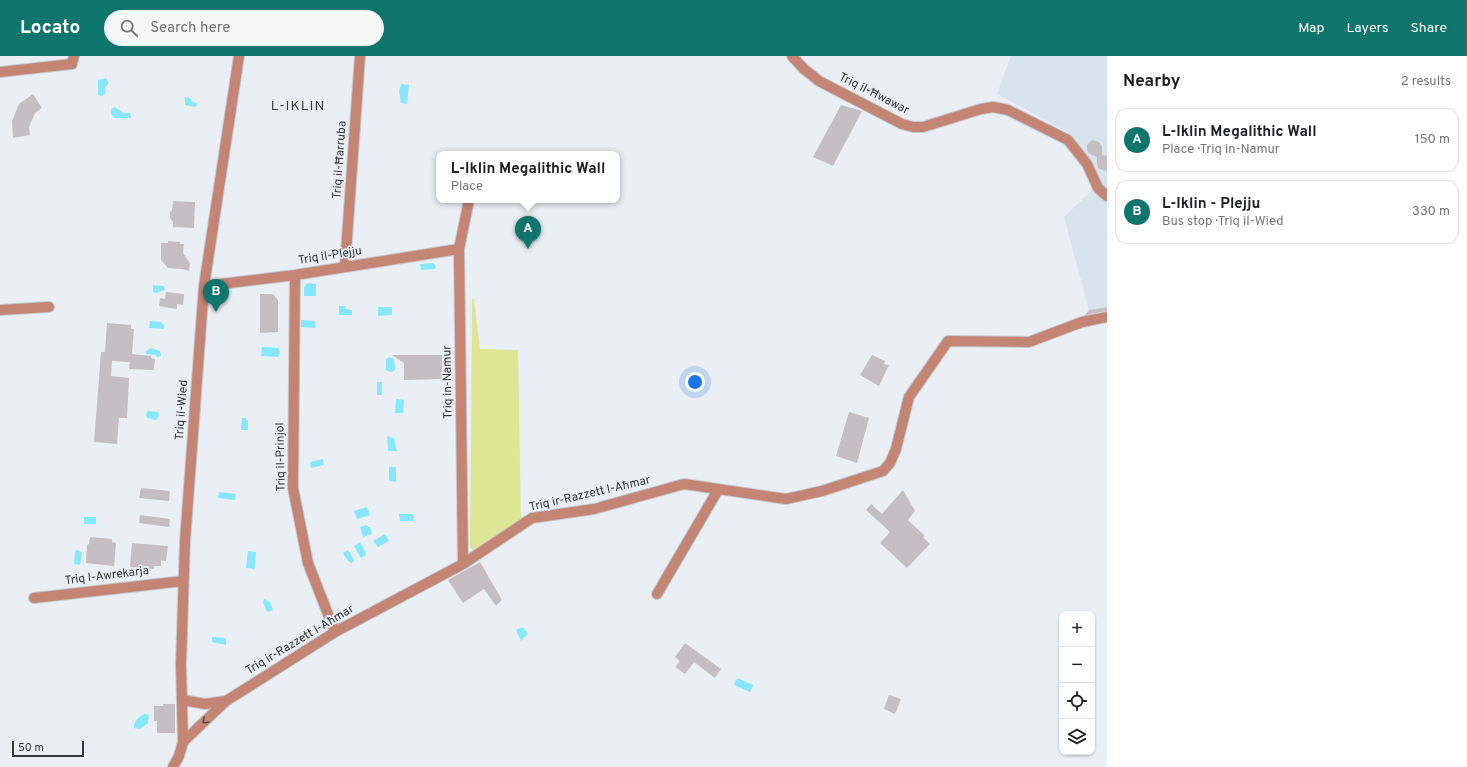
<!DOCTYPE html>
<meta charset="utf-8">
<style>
:root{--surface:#fff;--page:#f6f6f6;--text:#202124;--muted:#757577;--line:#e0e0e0;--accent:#0f766e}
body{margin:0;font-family:Overpass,sans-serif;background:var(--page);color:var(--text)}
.controls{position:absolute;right:12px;bottom:12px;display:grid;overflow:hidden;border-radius:8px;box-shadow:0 1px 3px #0004}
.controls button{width:36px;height:36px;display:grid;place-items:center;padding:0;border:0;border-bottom:1px solid var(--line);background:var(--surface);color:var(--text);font:20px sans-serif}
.scale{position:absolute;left:12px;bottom:10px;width:72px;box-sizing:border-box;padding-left:4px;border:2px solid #36383a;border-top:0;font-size:11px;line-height:14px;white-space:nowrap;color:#36383a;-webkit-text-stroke:3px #e9eff4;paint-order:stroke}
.you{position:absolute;left:695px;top:326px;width:14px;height:14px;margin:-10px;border:3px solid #fff;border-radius:50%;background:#1a73e8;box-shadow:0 0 0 6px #1a73e833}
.badge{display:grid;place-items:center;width:26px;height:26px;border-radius:50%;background:var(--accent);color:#fff;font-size:13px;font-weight:700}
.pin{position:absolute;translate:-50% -33px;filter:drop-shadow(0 1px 2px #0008)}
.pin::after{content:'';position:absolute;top:21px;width:14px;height:12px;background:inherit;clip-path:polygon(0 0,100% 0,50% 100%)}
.popup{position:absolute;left:436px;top:95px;width:184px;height:52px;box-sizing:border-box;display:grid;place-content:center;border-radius:8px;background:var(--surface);filter:drop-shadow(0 1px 3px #0005);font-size:13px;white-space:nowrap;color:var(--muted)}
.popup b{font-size:15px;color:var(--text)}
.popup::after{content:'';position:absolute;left:50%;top:100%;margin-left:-8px;border:8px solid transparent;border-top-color:var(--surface)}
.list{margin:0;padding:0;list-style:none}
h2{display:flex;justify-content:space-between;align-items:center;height:52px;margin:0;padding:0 16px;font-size:17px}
h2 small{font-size:13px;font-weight:400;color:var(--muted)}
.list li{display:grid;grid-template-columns:26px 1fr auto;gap:12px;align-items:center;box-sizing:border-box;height:64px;margin:0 8px 8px;padding:0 8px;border:1px solid var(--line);border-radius:12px}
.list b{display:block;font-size:15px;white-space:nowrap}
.list p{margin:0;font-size:13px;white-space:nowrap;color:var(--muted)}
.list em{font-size:13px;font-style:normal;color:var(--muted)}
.icon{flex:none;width:22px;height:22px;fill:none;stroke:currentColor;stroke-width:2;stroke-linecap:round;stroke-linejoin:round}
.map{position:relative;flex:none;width:1107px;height:711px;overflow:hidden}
header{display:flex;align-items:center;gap:24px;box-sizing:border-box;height:56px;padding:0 20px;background:var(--accent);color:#fff}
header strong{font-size:19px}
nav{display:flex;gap:22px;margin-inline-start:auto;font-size:14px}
.search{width:280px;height:36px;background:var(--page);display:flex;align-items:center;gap:10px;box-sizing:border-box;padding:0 14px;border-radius:22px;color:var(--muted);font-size:15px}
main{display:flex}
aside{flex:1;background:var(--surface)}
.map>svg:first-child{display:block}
.built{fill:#d7e3ed}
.green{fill:#dde694}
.water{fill:#87e7ff}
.building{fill:#c5bfc4}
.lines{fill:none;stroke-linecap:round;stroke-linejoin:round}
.minor-casing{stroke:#c5cacf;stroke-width:12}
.minor{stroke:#c48575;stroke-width:10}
.oneway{stroke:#5a4b49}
.labels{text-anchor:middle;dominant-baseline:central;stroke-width:3.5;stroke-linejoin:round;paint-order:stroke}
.street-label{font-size:12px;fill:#36383a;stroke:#e9eff4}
.quarter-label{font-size:14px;letter-spacing:1px;fill:#36383a;stroke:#e9eff4}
</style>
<header>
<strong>Locato</strong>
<div class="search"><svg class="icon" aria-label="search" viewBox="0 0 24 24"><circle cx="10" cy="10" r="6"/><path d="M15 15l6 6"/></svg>Search here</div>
<nav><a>Map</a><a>Layers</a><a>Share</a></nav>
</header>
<main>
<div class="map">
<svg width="1107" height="711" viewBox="0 0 1107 711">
<rect width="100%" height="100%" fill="#e9eff4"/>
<path class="built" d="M1011 0H1107V256L1106 251 1089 254 1064 161 1100 127 1067 76 997 38Z"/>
<path class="green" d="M472 243H474L480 293 518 294 521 465 517 466 473 499 470 489Z"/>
<path class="water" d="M106 22 108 25V28L105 31V38L102 40 98 39V24Z
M401 28 409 29 407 48 401 47 399 35Z
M185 41 190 42 192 46 197 47 196 51 185 49Z
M115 51 123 57H130L131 62H115L111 58V53Z
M433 207 436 210 435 213 421 214 420 208Z
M308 227 316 228V240H304V231Z
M153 229 164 230 165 234 156 237 153 236Z
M339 250H345V253L352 254V259H339Z
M378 251H392V259L378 260Z
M301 264 315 265V272L301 271Z
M150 265 161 266 162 268 164 270V273L149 272Z
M262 291 279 292 280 297 278 301 261 300Z
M151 292 160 295 161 300 158 301 155 299 146 298V295Z
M389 301 394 303 395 314 391 316 386 314V303Z
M377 326H382V339H377Z
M396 343 404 344 403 357H395Z
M148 355 158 356 159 359 158 362 156 364 147 362 146 358Z
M242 362H246V364H248V374H241Z
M387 380 394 382 397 395H388Z
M323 403 324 409 311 412 310 406Z
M389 411H396V426L389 425Z
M219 436 236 438 235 444 218 442Z
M367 451 370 459 357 463 354 455Z
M399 458H412L414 460 413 465H400Z
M84 461H96V468H84Z
M367 469 368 471H370L372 478 363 481 360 471Z
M385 478 389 485 378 491 373 485Z
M360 486 366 497 365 498 366 499 361 502 354 490Z
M77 494 80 495 82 497 80 509 74 508 75 496Z
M348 494 354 504V506L351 507 350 506H349L343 497Z
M248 495 256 496 255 513 246 512Z
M264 543 270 546 273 554 267 556 263 546Z
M523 571 528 578 521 585 516 574Z
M212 581 226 582V589L212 586Z
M737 622 753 629 750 636 734 629Z
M144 658H147L149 660 148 667 140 673 134 672C133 666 139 661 144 658Z"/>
<path class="building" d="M33 38 42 52 35 57 29 71 30 79 13 82 12 65 19 48Z
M841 49 862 55 833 110 813 101Z
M1092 84 1099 86 1102 90V99L1107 100V115L1102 114 1098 112 1097 107V101L1090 98 1087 94V89Z
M173 145 195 146 194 172 173 171V166L170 162V156L172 154Z
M168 185 180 186V188H184L183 197 190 207 189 215 182 213 168 212 161 204V187H168Z
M166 236 184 238 183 249 177 248V253L159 250 160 242 165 243Z
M260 238H273L278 244V276L260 277Z
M1107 251V255L1085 259 1089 254Z
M107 267 131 269V273H134L132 298 151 300V302L155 303 154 314 129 313 130 306 112 305 111 320 129 322 127 362H119L117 388 94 386 101 296H105Z
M392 299H442V323L404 324V307Z
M872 299 885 305 884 308 889 309 879 330 860 319Z
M849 356 869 362 857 407 836 400Z
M141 432 170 435 169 445 139 442Z
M903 434 915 455 908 464 925 480 923 481 930 488 907 512 880 487 890 476 866 454 871 448 882 458Z
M140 459 170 463 169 471 139 467Z
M90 481 112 483V486L116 487 114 510 86 507 87 489 89 488Z
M132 487 168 490 166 505 161 504V510H154V513L130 511Z
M480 506 502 544 496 550 484 533 463 547 448 524Z
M685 587 721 613 715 622 694 606 685 618 675 611 680 605 675 601Z
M889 639 901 643 895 658 884 653Z
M163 648H175V677H157V665H154V650H163Z"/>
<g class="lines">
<g class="minor-casing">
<path id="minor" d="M792 0 804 13 819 25 902 68 913 71H923L981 53 993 51 1008 54 1068 84 1087 108 1098 132 1107 140
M0 16 72 8 74 0
M345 210 360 0
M295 219 293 432 308 507 335 576
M204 230 295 219 459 193
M0 254 49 251
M463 508 459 193 469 144
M657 538 718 434
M34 542 183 525
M183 644 205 648 226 645
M183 686 226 645 253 628 335 576 463 508 532 462 594 453 684 428 786 443 822 435 883 415 890 407 896 393 909 341 948 285 1029 286 1082 266 1107 261
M173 711 179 700 183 686 181 608 185 485 204 230 239 0"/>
</g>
<use href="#minor" class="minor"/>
</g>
<defs><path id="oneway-chevron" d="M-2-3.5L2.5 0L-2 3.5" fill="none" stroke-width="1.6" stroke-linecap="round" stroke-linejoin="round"/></defs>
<use class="oneway" href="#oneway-chevron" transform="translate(205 665) rotate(137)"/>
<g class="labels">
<g class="street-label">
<text transform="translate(874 38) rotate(27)">Triq il-Ħwawar</text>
<text transform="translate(340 104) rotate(-86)">Triq il-Ħarruba</text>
<text transform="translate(330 200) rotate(-9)">Triq il-Plejju</text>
<text transform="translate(448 326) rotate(-91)">Triq in-Namur</text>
<text transform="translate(182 354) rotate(-86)">Triq il-Wied</text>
<text transform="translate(281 401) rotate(-91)">Triq il-Prinjol</text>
<text transform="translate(590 438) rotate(-13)">Triq ir-Razzett l-Aħmar</text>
<text transform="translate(107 520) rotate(-7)">Triq l-Awrekarja</text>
<text transform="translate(300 584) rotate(-31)">Triq ir-Razzett l-Aħmar</text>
</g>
<g class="quarter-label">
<text x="298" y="50">L-IKLIN</text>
</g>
</g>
</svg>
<div class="controls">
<button>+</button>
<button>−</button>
<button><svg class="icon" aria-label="locate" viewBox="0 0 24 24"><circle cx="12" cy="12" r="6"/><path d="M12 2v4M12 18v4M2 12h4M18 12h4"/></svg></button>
<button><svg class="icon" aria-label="layers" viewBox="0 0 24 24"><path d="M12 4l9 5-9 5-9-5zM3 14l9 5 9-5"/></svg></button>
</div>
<div class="scale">50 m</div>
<div class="you"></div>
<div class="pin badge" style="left:528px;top:193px">A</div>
<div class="popup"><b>L-Iklin Megalithic Wall</b>Place</div>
<div class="pin badge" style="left:216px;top:256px">B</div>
</div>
<aside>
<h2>Nearby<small>2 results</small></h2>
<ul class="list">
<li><span class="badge">A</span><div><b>L-Iklin Megalithic Wall</b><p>Place · Triq in-Namur</p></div><em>150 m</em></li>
<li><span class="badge">B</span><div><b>L-Iklin - Plejju</b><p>Bus stop · Triq il-Wied</p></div><em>330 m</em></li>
</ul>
</aside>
</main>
